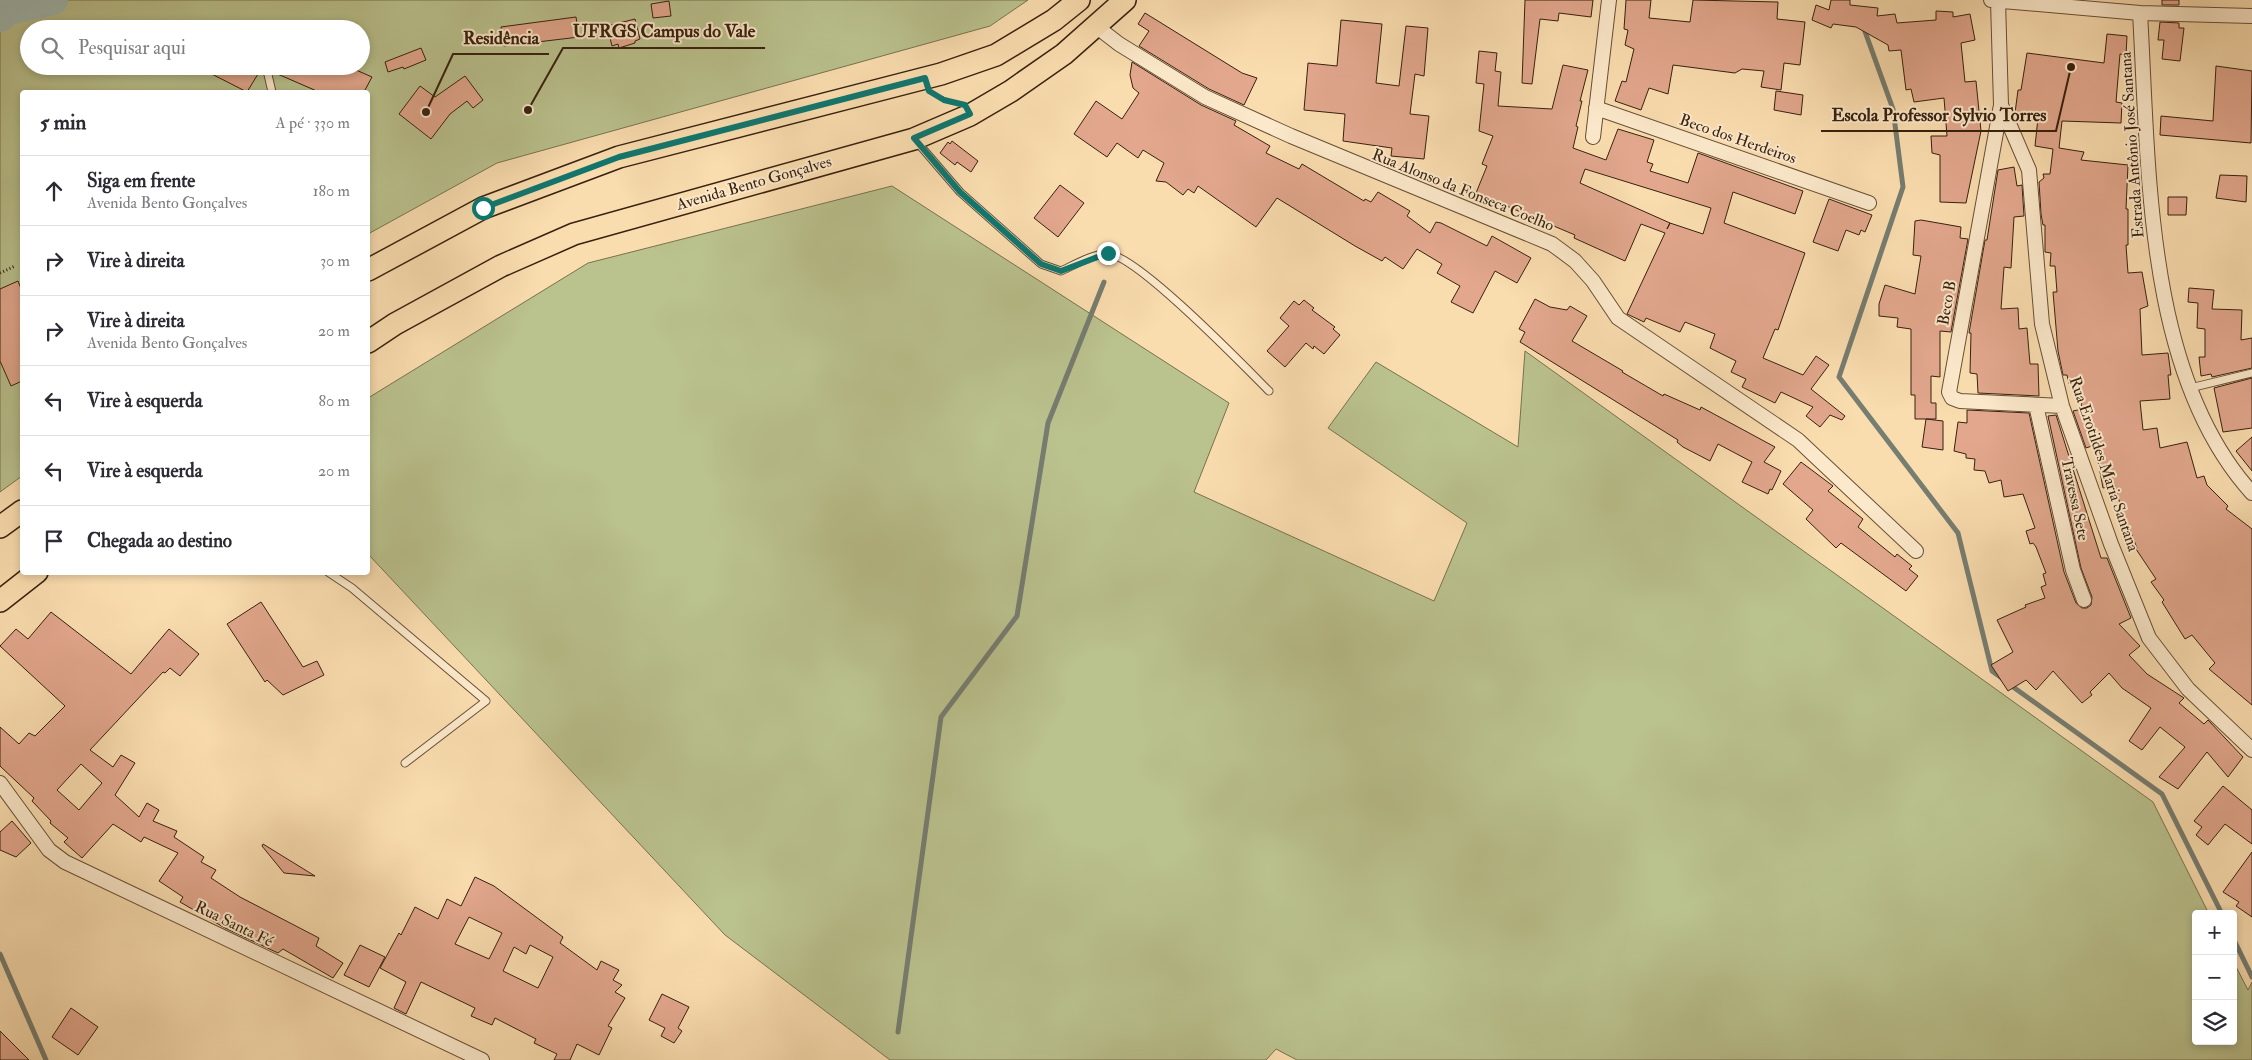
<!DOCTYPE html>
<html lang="pt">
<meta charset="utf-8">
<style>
:root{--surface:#fff;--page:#f7f7f7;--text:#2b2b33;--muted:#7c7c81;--line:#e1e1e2}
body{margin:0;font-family:"IM FELL Double Pica",serif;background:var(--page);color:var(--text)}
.controls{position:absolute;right:15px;bottom:15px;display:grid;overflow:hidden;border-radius:5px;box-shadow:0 2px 8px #0003}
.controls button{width:45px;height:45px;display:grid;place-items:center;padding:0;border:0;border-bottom:1px solid var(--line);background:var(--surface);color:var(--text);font:25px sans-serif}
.stop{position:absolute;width:15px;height:15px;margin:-11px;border:4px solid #0f766e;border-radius:50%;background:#fff}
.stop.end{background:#0f766e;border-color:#fff;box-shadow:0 1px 5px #0008}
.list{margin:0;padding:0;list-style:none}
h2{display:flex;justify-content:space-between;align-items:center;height:65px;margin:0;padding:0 20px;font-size:21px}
h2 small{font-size:16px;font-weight:400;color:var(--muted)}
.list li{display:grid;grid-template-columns:32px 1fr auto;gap:15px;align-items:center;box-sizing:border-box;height:70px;padding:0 20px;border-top:1px solid var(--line)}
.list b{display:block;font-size:19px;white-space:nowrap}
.list p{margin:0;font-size:16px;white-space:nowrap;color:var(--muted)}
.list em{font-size:16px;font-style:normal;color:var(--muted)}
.icon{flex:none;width:28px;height:28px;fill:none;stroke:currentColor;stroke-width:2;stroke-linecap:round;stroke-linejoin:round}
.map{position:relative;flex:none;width:2252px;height:1060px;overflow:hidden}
.search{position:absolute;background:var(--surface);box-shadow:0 2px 8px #0003;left:20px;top:20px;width:350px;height:55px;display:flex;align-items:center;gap:12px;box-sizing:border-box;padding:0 18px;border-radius:28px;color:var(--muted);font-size:19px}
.panel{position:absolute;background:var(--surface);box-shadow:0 2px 8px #0003;left:20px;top:90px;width:350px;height:485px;border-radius:5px}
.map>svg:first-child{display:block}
.green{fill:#bac28e;stroke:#78724e;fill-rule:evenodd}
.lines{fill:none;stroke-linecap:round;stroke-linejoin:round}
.stream{stroke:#767d71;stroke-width:5}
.river{stroke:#a0bab3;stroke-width:30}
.building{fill:#e2a78d;stroke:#37210f;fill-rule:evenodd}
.service-casing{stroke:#685037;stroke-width:9}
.minor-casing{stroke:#685037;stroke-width:16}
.primary-casing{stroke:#37210f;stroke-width:24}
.path{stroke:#37210f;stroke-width:3;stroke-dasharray:1 2.5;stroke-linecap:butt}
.service{stroke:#fce9cb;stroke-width:7}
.minor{stroke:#fce9cb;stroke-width:14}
.primary{stroke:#faddaf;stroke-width:21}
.route{stroke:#0f766e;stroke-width:6}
.labels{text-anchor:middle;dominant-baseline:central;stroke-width:4;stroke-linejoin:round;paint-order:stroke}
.street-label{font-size:16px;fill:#37210f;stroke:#fce9cb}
.leader{fill:none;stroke:#37210f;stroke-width:2}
.callout-dot{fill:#37210f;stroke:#fce9cb;stroke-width:2}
.callout-label{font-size:18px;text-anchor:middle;font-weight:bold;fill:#37210f;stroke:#fce9cb;stroke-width:4;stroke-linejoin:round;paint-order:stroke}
</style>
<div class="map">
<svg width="2252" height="1060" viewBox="0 0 2252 1060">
<rect width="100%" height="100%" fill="#faddaf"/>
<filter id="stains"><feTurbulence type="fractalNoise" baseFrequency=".004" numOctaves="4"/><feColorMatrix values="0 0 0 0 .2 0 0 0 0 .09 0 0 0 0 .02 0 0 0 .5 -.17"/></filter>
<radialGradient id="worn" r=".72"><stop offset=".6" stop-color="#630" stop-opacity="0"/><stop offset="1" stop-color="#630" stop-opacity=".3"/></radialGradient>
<path class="green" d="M0 0H1028L990 26 497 163 368 234V92H22V476L0 492ZM29 29H361V66H29Z
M892 186 1229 403 1194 492 1434 601 1467 523 1328 428 1376 362 1518 447 1525 351 2153 802 2209 914H2196V1041H2233V961L2248 990 2252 982V1060H1297L1276 1049 1266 1060H890L725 935 368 554V398L588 263Z"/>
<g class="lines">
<path class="stream" d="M1863 26 1893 109 1903 187 1839 377 1958 533 1992 671 2003 679
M2009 684 2162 794 2222 914
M2233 938 2252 977
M0 954 46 1060
M898 1032 941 717 1017 616 1048 423 1104 282"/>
<path class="river" d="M0 17 8 10 53 0"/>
</g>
<path class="building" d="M1525 0H1593L1591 17 1559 13 1558 21 1540 19 1532 84 1522 83Z
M1626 0H1651L1649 18 1690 22 1693 0 1778 2 1777 19 1805 22 1800 65 1784 63 1781 90 1761 87 1764 71 1742 69 1735 73 1673 65 1668 94 1649 88 1641 110 1615 101 1622 81 1626 82 1634 49 1625 45 1628 30 1624 29Z
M1831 0H1850V5L1878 8 1877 16 1895 14 1897 23 1936 20V11L1953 12V17L1970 14 1975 40 1961 43 1965 82 1976 81 1981 131 1966 203 1940 202V155L1932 153 1931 136H1947L1944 98 1914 102 1911 89 1906 90 1901 50 1889 51 1888 45 1856 27 1833 24 1831 28 1812 20 1816 5 1829 10Z
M2162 0H2179V5H2162Z
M669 1 671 16 653 18 651 4Z
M1145 13 1242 73 1257 78 1244 105 1209 89 1139 46 1149 31 1138 24Z
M576 17 579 37 504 46 501 27Z
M635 19 640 39 635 41V43L619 48 618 44 612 46 607 26Z
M1341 20 1382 24 1376 83 1399 86 1406 26 1428 28 1424 76 1415 74 1410 114 1429 116 1424 159 1391 156 1392 148 1343 141 1345 114 1304 110 1308 63 1337 66Z
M2160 22 2179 23V28H2184L2180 61 2162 59 2164 40H2158Z
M2107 34 2127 36 2126 55 2120 54 2116 102 2122 103 2121 123 2062 121 2059 148 2084 152 2081 160 2128 165 2126 209H2128V245H2126L2128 273 2142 272 2148 306 2140 309 2142 355 2168 353 2171 375H2168L2170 399 2140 401 2143 430 2157 428 2160 448 2187 442 2197 478 2204 476 2207 485 2228 506 2226 509 2252 529V705L2209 669 2215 663 2192 635 2185 639 2162 602 2164 600 2151 582 2156 579 2136 549 2137 548 2121 508 2115 485 2103 488 2095 445 2086 448 2073 411 2082 409 2078 383 2069 384 2067 375H2063L2058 351 2053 292H2057L2055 266H2050L2051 253 2045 252V225H2043L2041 214 2039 182 2044 178 2043 174H2050L2053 149 2035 146 2038 118 2015 113 2018 90H2021L2027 53 2104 63Z
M421 48 426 60 404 69 403 67 388 72 385 62Z
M1479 51 1497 53 1495 71 1501 72 1498 106 1552 109 1563 65 1588 70 1580 101H1582L1576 126 1578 127 1573 148 1606 160 1618 129 1654 140 1647 162 1653 164 1650 171 1688 183 1698 153 1803 191 1795 214 1733 192 1724 223 1805 253 1778 330 1775 329 1763 358 1803 375 1816 356 1829 365 1811 389 1845 416 1842 420 1830 415 1820 427 1806 416 1813 407 1781 392 1775 403 1742 387 1746 379 1731 372 1736 361 1710 348 1715 334 1685 322 1680 332 1646 318 1644 322 1627 314 1665 233 1641 224 1625 261 1574 238 1575 235 1476 193 1487 166 1482 164 1493 136 1479 131 1484 84 1476 83ZM1585 169 1711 208 1703 234 1670 223 1667 229 1670 223 1580 183Z
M1132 62 1201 105 1236 121 1234 125 1270 146 1266 153 1299 169 1302 164 1364 201 1365 199 1371 202 1378 192 1410 211 1407 216 1430 233 1436 222 1441 223 1487 246 1492 236 1531 258 1517 283 1495 271 1473 313 1451 302 1460 286 1437 273 1442 264 1417 249 1403 269 1385 257 1382 261 1355 246 1277 198 1256 227 1198 186 1194 193 1188 189 1183 195 1166 182 1156 181 1164 163 1143 150 1138 158 1117 143 1107 157 1074 134 1096 101 1122 119 1139 93 1133 88 1130 75Z
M196 66H261V69L247 92Z
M272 66H347L372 77 364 92H319L273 72Z
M2216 66 2252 71 2251 143 2160 135 2161 116 2213 121Z
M465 76 483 100 473 108 467 101 450 114 431 139 399 114 420 86 435 97Z
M1776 91 1803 95 1801 115 1774 110Z
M952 141 978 161 971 172 957 162 955 165 940 153 948 142 950 144Z
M2014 167 2017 186 2022 185 2024 216 2014 217 2011 268 2004 267 2001 309 2018 308 2019 329 2027 328 2030 364H2038L2039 396 1978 393 1977 374 1970 373 1971 333H1969L1985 240H1987L1998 170Z
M2220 175 2247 176 2246 202 2216 198Z
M1060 185 1084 203 1058 237 1034 218Z
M2168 197H2187L2186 215H2168Z
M1829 199 1872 215 1865 232 1861 230 1859 235 1846 230 1838 251 1813 242Z
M1921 220 1961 227 1960 238 1968 239 1951 332 1940 331V377L1931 376V403H1936V419H1915V395H1911V329L1897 327 1898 318 1879 316V304L1885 285 1915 294 1921 256 1913 255 1915 221Z
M18 281 22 291V381L11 386 0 361V289Z
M2189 288 2214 290 2212 309 2242 310 2241 340 2252 338V368L2212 377 2211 374 2201 376 2199 357H2205V329L2197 328 2198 303 2188 302Z
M1535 299 1550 307 1567 310 1570 306 1587 316 1572 341 1623 371 1622 372 1663 396 1664 394 1700 410 1701 407 1775 447 1764 462 1781 471 1772 490 1770 489 1768 494 1742 482 1752 462 1718 444 1710 461 1683 447 1677 442 1678 440 1520 342 1525 332 1519 329Z
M1304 300 1314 308 1312 310 1335 327 1333 329 1340 335 1324 354 1314 346 1313 349 1306 343 1285 367 1267 351 1289 326 1280 318 1294 301 1299 305Z
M2252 378V428L2223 432 2214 388Z
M1967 410 2029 413 2064 572 2076 603 2082 608H2087L2091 605 2092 597 2081 568 2048 416 2056 415 2101 558H2107L2131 618 2119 624 2140 646 2129 655 2147 674 2184 698 2179 703 2204 724 2208 720 2243 757 2228 777 2207 752 2178 789 2159 777 2185 747 2160 727 2142 750 2129 741 2151 708 2122 688 2109 673 2090 692 2092 695 2082 703 2053 671 2036 690 2026 680 2008 691 1991 665 2013 652 1997 620 2026 607 2025 605 2045 598 2041 587 2046 585 2043 574 2046 573 2036 547 2033 543 2030 544 2026 531 2035 528 2023 494 2004 497 2001 480 1989 483 1985 471 1974 470 1975 459 1966 458V454L1954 451 1958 422 1967 423Z
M1926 419 1943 421V450L1922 447Z
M2252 437V471L2236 451Z
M1801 462 1833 486 1828 491 1863 519 1858 527 1895 557 1897 554 1912 566 1909 569 1918 576 1906 591 1841 543 1836 548 1806 519 1813 510 1783 484Z
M261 602 303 667 317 661 324 675 283 695 267 680 265 682 227 624Z
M51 612 131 674 169 629 199 654 180 676 170 668 165 673 163 672 90 750 113 767 121 755 135 763 115 795 139 817 147 803 159 810 153 821 177 831 174 837 204 857 201 862 216 870 211 878 240 897 319 938 316 946 343 963 333 978 283 949 278 953 225 928 180 902 183 897 159 881 178 853 144 837 141 842 113 824 82 858 64 842 68 838 50 823 51 821 32 801 34 798 0 766V727L19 744 29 733 35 736 65 706 0 646 16 629 28 639ZM81 764 102 783 79 810 57 790Z
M2223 786 2252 810V844L2225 824 2208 845 2196 835 2202 827 2194 821Z
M12 821 31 843 16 857 0 850V832Z
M263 844 315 876 284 873 262 846Z
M2252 852V917L2236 906 2239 902 2223 892Z
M475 877 494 886 563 937 560 943 597 970 601 961 619 970 613 980 622 985 615 992 625 998 608 1026 612 1028 599 1055 577 1044 570 1060H554L557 1054 534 1043 536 1039 495 1018 492 1025 471 1016 475 1008 421 982 406 1014 394 1008 406 982 380 968 399 933 401 935 415 907 438 919 447 899 461 906ZM469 917 502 933 489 959 455 944ZM530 945 553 957 538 988 503 971 514 947 526 954Z
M360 945 385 957 369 987 344 975Z
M662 994 689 1007 678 1028 682 1031 674 1043 661 1036 665 1028 649 1020Z
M71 1008 98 1027 78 1055 52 1037Z
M0 1031 29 1060H0Z"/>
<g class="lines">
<g class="service-casing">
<path id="service" d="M266 66 272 92
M917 142 960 192 1041 264 1061 271C1074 265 1092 254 1107 254 1134 252 1245 367 1269 391
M2190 388 2252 373
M328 572 352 588 486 701 405 763"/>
</g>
<g class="minor-casing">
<path id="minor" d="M1991 0 2140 13 2252 16
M1998 1 2001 105 2029 170 2042 324 2062 406 2111 544 2149 638 2188 689 2252 750
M2140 13C2149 165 2144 374 2252 493
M1097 27 1119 44 1205 97 1291 136 1552 244 1575 261 1593 281 1618 318 1798 440 1916 551
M2001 105 1949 392 1952 398 1960 401 2062 406
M1596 108 1869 203
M1593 137 1609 0
M2036 405 2073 570 2084 600
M0 783 49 850 65 862 482 1060"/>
</g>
<g class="primary-casing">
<path id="primary" d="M368 270 483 208 619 157 941 74 996 55 1054 20 1079 0
M368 342 395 324 501 266 574 234 914 139 970 115 1011 91 1064 54 1125 0
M0 527 22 511
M0 601 37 572"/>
</g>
<path class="path" d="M936 95 953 102
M0 273 15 266"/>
<use href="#service" class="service"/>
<use href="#minor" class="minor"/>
<use href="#primary" class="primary"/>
</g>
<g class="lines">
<path class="route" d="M483 208 619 157 925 78 929 91 944 100 965 105 970 114 914 138 960 192 1041 264 1061 271 1108 253"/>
</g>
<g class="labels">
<g class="street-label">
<text transform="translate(1738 139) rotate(19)">Beco dos Herdeiros</text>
<text transform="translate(2132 145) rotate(-94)">Estrada Antônio José Santana</text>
<text transform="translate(754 183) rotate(-16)">Avenida Bento Gonçalves</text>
<text transform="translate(1463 190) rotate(22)">Rua Alonso da Fonseca Coelho</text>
<text transform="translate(1947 303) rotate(-80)">Beco B</text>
<text transform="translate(2104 464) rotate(71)">Rua Erotildes Maria Santana</text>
<text transform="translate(2075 499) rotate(78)">Travessa Sete</text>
<text transform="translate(234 924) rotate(26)">Rua Santa Fé</text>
</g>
</g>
<path class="leader" d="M528 110L563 48H765M426 112L453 54H549M2071 67L2056 131H1821"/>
<g class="callout-dot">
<circle cx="528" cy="110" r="5"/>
<circle cx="426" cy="112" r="5"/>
<circle cx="2071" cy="67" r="5"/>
</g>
<g class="callout-label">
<text x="664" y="37">UFRGS Campus do Vale</text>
<text x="501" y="44">Residência</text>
<text x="1939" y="121">Escola Professor Sylvio Torres</text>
</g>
<rect width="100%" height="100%" filter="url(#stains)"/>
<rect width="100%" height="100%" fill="url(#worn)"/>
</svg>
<div class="controls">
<button>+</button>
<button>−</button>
<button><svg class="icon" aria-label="layers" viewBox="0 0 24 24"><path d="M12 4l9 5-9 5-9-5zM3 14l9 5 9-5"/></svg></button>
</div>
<div class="stop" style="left:483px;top:208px"></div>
<div class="stop end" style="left:1108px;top:253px"></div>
<div class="search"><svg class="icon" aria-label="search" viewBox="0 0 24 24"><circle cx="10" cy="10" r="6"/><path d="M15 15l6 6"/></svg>Pesquisar aqui</div>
<section class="panel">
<h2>5 min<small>A pé · 330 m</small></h2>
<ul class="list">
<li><svg class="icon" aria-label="ahead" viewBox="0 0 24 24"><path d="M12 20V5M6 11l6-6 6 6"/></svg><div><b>Siga em frente</b><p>Avenida Bento Gonçalves</p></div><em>180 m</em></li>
<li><svg class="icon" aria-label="right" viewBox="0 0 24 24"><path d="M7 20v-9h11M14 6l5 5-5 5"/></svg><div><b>Vire à direita</b></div><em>30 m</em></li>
<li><svg class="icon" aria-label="right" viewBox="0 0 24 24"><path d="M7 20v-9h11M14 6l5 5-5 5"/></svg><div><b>Vire à direita</b><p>Avenida Bento Gonçalves</p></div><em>20 m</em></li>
<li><svg class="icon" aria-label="left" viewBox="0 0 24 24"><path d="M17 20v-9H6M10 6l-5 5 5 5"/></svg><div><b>Vire à esquerda</b></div><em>80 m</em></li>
<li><svg class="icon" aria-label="left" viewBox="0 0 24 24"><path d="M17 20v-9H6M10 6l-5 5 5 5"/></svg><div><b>Vire à esquerda</b></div><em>20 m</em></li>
<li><svg class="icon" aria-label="arrive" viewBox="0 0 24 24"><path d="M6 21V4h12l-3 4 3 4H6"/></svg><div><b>Chegada ao destino</b></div></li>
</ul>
</section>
</div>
